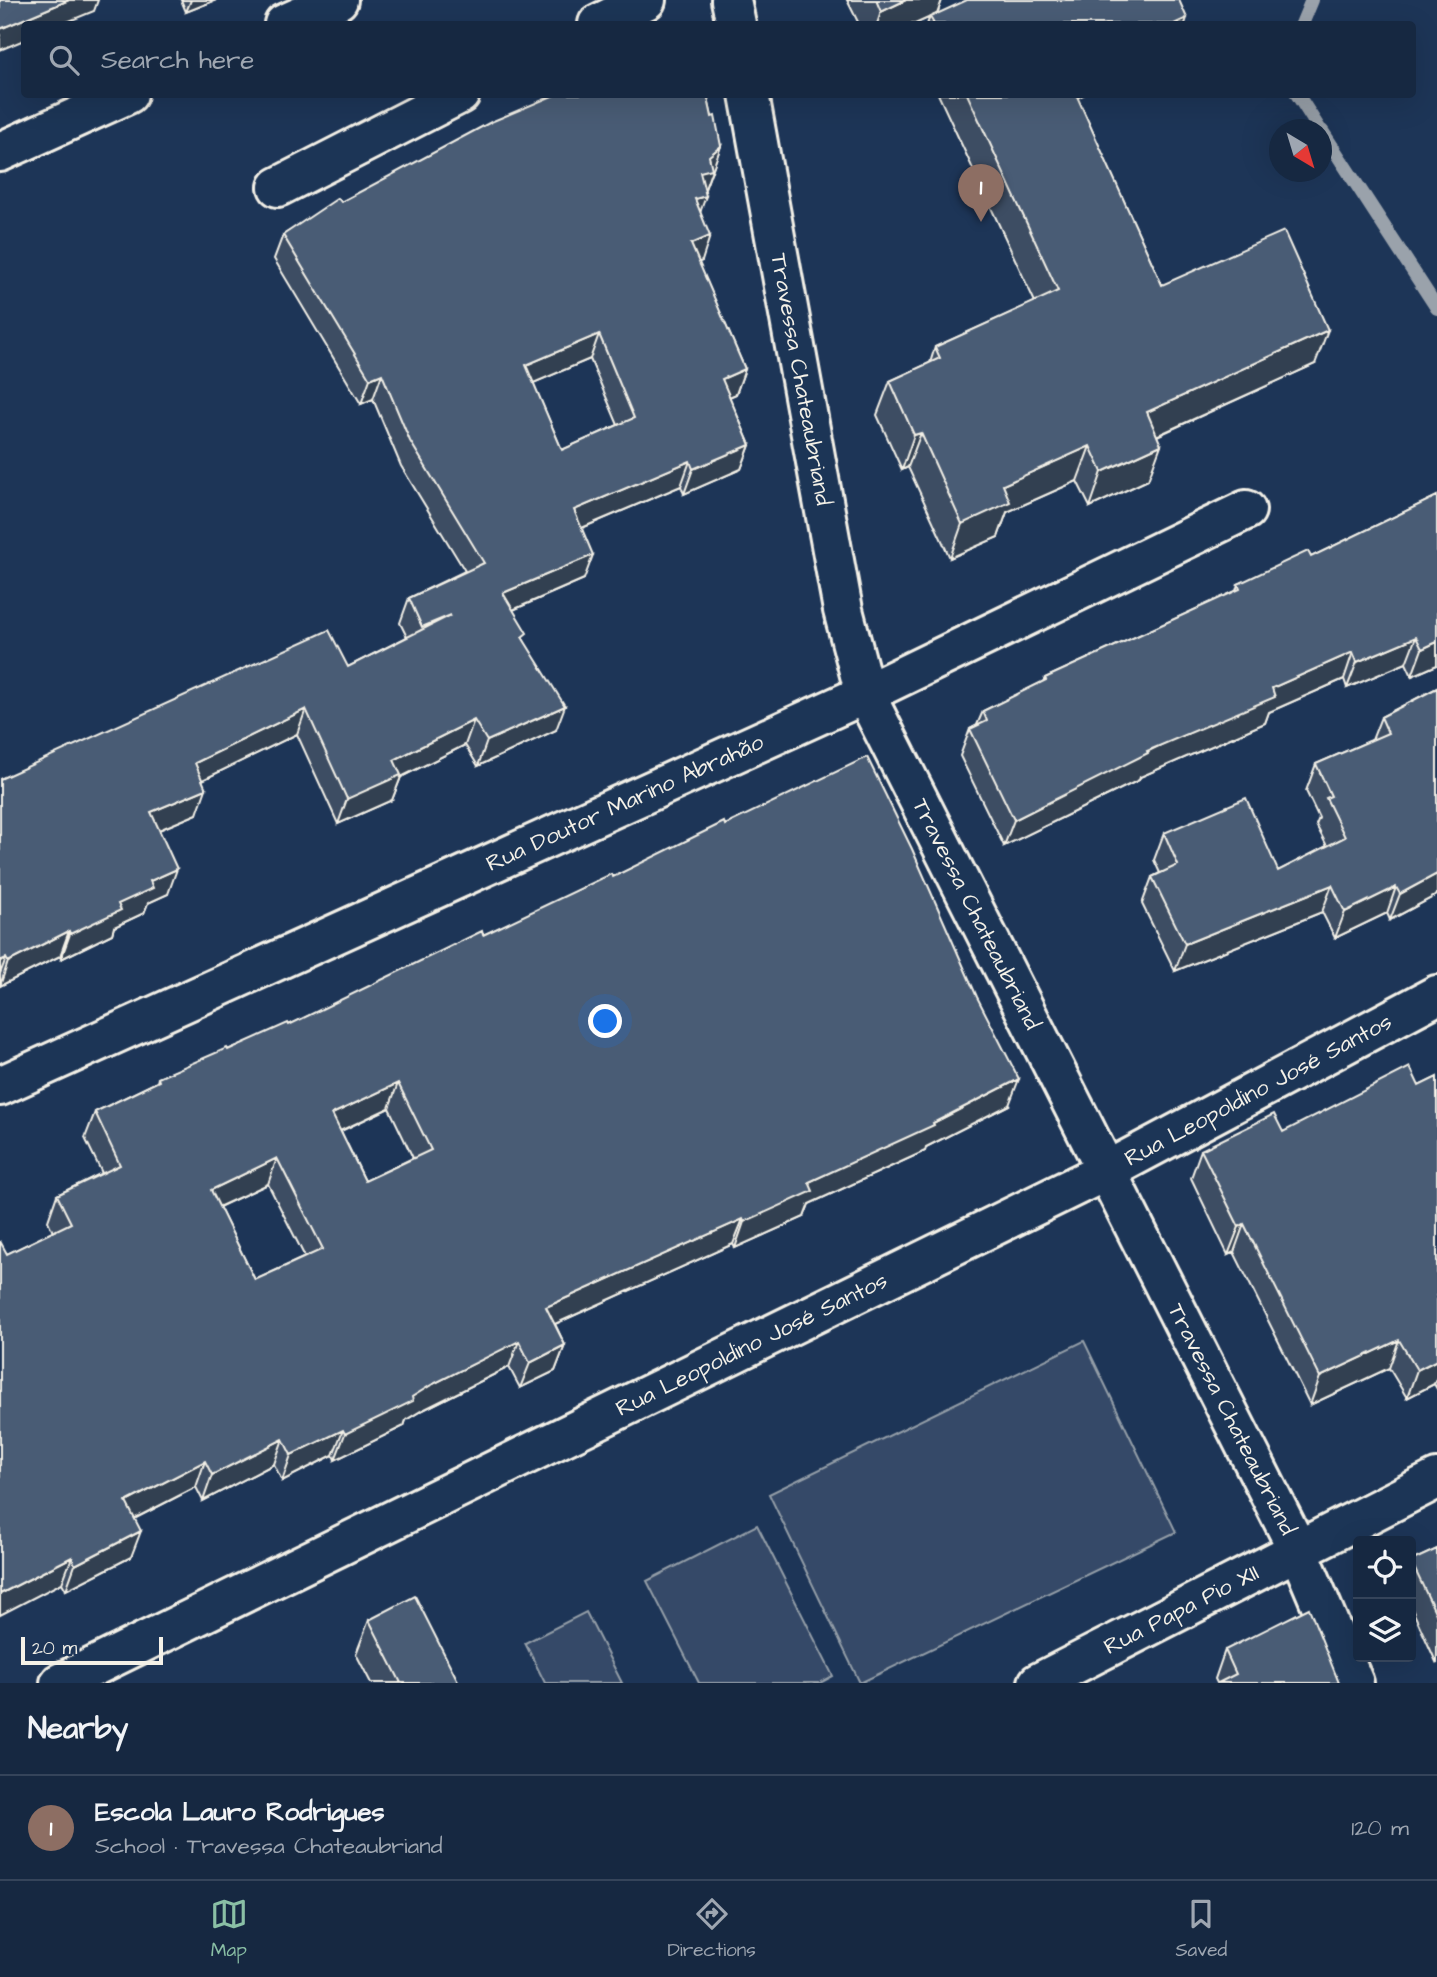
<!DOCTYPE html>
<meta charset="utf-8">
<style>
:root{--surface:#162841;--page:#23344c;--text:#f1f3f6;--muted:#9ea6b1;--line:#35445a;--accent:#8abfa5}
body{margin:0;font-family:"Architects Daughter",sans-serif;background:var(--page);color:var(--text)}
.controls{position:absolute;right:21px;bottom:21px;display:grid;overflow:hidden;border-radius:7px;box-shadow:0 7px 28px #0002}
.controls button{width:63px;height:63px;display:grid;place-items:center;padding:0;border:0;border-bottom:2px solid var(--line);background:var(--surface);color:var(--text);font:35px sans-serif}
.compass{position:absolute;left:1269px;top:119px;width:63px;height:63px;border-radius:50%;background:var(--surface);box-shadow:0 7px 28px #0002;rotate:142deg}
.scale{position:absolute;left:21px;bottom:18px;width:142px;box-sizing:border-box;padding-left:7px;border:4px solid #f4f1e8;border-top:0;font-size:19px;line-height:24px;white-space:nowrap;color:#f4f1e8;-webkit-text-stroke:5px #1d3557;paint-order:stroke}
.you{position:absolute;left:606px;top:1022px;width:24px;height:24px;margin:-18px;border:5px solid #fff;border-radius:50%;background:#1a73e8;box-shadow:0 0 0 10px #1a73e833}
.badge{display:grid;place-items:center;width:46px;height:46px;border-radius:50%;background:var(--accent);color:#fff;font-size:23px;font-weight:700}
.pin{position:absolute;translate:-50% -58px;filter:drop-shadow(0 2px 4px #0008)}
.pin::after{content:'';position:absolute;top:37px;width:24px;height:21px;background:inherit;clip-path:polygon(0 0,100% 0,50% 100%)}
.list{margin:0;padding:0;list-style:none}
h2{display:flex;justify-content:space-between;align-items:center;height:91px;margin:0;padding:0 28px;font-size:30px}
h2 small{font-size:23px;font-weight:400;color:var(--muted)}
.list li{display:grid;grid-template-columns:46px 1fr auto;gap:21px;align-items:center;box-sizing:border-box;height:105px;padding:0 28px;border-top:2px solid var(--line)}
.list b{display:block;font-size:26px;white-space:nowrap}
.list p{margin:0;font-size:23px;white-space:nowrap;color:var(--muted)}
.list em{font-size:23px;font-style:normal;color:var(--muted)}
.icon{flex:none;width:38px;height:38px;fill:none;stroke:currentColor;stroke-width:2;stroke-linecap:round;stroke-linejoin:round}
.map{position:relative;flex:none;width:1437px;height:1683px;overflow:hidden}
.search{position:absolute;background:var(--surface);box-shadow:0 7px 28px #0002;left:21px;right:21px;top:21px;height:77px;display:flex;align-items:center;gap:18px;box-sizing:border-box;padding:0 24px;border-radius:7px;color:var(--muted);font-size:26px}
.sheet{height:196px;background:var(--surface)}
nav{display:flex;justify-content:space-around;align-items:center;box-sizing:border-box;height:98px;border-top:2px solid var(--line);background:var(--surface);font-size:19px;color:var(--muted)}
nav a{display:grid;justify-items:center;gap:4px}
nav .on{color:var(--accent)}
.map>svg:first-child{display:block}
.green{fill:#354a67;stroke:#949ea8;stroke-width:2}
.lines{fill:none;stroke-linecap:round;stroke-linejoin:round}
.stream{stroke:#9aa2ab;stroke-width:14}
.street-casing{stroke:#f4f1e8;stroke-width:44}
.street{stroke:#1d3557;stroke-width:38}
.wall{fill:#3e4e64;stroke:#f4f1e8;stroke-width:2;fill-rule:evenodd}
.shaded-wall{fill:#324051;stroke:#f4f1e8;stroke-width:2}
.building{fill:#485b74;stroke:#f4f1e8;stroke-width:2;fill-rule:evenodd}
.labels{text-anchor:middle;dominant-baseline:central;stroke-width:5;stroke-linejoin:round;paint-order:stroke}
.street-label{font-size:23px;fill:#f4f1e8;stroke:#1d3557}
</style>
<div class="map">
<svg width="1437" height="1683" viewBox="0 0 1437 1683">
<rect width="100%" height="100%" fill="#1d3557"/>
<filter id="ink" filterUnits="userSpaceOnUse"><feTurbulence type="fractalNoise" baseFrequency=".0143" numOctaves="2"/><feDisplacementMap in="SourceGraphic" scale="14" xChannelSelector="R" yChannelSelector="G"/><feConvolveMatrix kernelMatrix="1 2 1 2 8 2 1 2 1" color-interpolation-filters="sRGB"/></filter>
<g filter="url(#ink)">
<path class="green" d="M1084 1341 1176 1532 860 1683 769 1494Z
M757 1525 833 1676 820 1683H699L647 1581Z
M586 1612 622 1683H545L525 1643Z"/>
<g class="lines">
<path class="stream" d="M1302 24 1312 0
M1297 94 1320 130
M1322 131 1437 308"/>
<g class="street-casing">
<g id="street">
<path d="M731 0 736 24"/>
<path d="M284 24 338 0"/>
<path d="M598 24 646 0"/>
<path id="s1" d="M749 94 843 610 865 694 1298 1550 1354 1683"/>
<path d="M0 152 128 94"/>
<path d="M278 187 460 94"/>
<path id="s2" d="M0 1086 865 694 1246 510"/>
<path id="s3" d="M60 1683 1108 1170 1437 995"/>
<path id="s4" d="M1038 1683 1437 1479"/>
</g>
</g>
<use href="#street" class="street"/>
</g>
<path class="wall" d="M181 0H216L186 12Z
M847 0H942L937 14 1185 24H927L930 17 915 24H859Z
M555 94H707L712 117 721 146 705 189 700 213 702 261 698 262 745 369 736 394 729 397 750 445 741 469 684 494 681 486 582 528 584 579 513 610 556 730 478 766 465 745 401 777 392 800 338 824 297 734 202 780 197 814 159 830 168 894 148 903 144 913 114 927 112 934 61 959 60 956 0 986V779L348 667 407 637 400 623 409 598 465 571 401 466 373 399 361 404 274 259 283 235 341 202 554 96ZM590 359 618 425 562 450 533 383Z
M938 94H1085L1077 98 1162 285 1315 364 1157 436 1148 480 1090 507 1077 481 1007 512 998 537 950 558 908 467 902 470 877 415 890 381 930 363 935 347 1035 302Z
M1437 496V665L1412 676 1406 663 1347 688 1344 679 1269 712 1265 723 1140 777 1139 780 1004 846 960 756 970 729 977 725 983 711 1043 682 1045 678 1236 591 1238 584 1311 557Z
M1437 688V895L1390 920 1387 913 1335 938 1322 912 1175 971 1142 904 1152 877 1160 873 1154 860 1164 833 1278 871 1327 846 1316 825 1319 818 1306 791 1316 764 1372 740 1381 717Z
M725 825 1009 1105 926 1147 925 1151 809 1204 804 1217 735 1248 733 1244 555 1324 565 1345 555 1371 520 1388 509 1367 421 1411 406 1420 404 1426 335 1460 333 1455 282 1481 274 1464 203 1501 196 1487 134 1519 131 1557 66 1590 62 1583 7 1254 53 1232 48 1221 57 1195 102 1173 85 1138 95 1112 157 1082 158 1078 289 1025 483 935 613 877ZM389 1108 413 1158 365 1181 341 1131ZM268 1184 305 1257 255 1280 219 1207Z
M1437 1077V1389L1434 1384 1407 1398 1389 1368 1310 1405 1234 1252 1228 1255 1191 1178 1201 1150 1283 1132 1419 1086Z
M1437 1549V1664L1411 1607V1561Z
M369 1620 459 1683H371L356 1654Z
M1225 1650 1339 1683H1217L1215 1679Z"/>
<path class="shaded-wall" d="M69 0H98L94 11 62 24H24V40L0 50V29Z
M191 0H216L186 12Z
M906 0H942L937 14 915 24H877L881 12Z
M1187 18 1185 24H1174Z
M721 146 712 171 711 172 703 194 700 172 709 156Z
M706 196 697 221 695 199Z
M710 236 702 261 682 269 691 244Z
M1328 330 1315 364 1134 446 1147 412Z
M599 334 590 359 517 390 526 365Z
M745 369 736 394 713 404 722 379Z
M382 374 373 399 361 404 370 379Z
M921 433 908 467 902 470 914 435Z
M750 445 741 469 684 494 693 469Z
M1161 445 1148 480 1090 507 1102 472Z
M1090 446 1077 481 1007 512 998 537 950 558 962 524 1003 485Z
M690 461 681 486 565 535 574 510Z
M593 555 584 579 494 618 503 593Z
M1416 637 1406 663 1347 688 1357 662Z
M1437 642V665L1412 676 1422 649Z
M1353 652 1344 679 1269 712 1265 723 1140 777 1139 780 1004 846 1014 820 1272 688Z
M565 706 556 730 478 766 487 741Z
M306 709 297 734 186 788 195 763Z
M474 720 465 745 401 777 392 800 338 824 347 799 394 760Z
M206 789 197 814 142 837 151 812Z
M177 869 168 894 148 903 144 913 114 927 112 934 61 959 70 934 118 904 150 881Z
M1437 874V895L1390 920 1400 894Z
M1332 885 1322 912 1175 971 1185 944Z
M1396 887 1387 913 1335 938 1345 912Z
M69 931 60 956 0 986 8 962Z
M6 958 0 974V961Z
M1019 1079 1009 1105 926 1147 925 1151 809 1204 804 1217 735 1248 744 1222 809 1182 933 1123Z
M398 1083 389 1108 323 1139 332 1114Z
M277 1158 268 1184 201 1215 211 1190Z
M743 1219 733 1244 537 1332 546 1307Z
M1244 1224 1234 1252 1228 1255 1239 1227Z
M1399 1340 1389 1368 1310 1405 1320 1377Z
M519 1341 509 1367 421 1411 406 1420 404 1426 335 1460 345 1434 431 1385Z
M565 1345 555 1371 520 1388 530 1363Z
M1437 1360V1377L1434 1384 1407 1398 1417 1370Z
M343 1430 333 1455 282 1481 291 1455Z
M283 1439 274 1464 203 1501 212 1475Z
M205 1461 196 1487 116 1528 126 1502Z
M141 1531 131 1557 66 1590 75 1565Z
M72 1557 62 1583 0 1615V1594Z"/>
<path class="building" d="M0 0H69L0 29Z
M876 0H906L881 12Z
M967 0H1179L1187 18 1174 24H934L930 17Z
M557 94H707L712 117 715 116 721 146 709 156 712 169 700 172 706 196 695 199 710 236 691 244 745 369 722 379 750 445 693 469 690 461 574 510 593 555 503 593 527 633 522 637 565 706 487 741 474 720 394 760 401 775 347 799 306 709 195 763 206 789 151 812 177 869 150 881 153 888 118 904 121 910 70 934 69 931 8 962 6 958 0 961V779L329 630 348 667 451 615 422 627 409 598 484 563 410 441 382 374 370 379 283 235 338 198 341 202 491 122ZM599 334 634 418 562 450 526 365Z
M967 94H1076L1162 285 1284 231 1328 330 1147 412 1161 445 1102 472 1090 446 1003 485 1010 502 962 524 921 433 914 435 890 381 940 358 935 347 1058 291Z
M1437 496V642L1422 649 1416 637 1357 662 1353 652 1272 688 1275 697 1147 751 1148 753 1014 820 970 729 987 721 983 711 1046 680 1045 678 1240 589 1238 584 1308 551 1311 557Z
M1437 688V874L1400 894 1396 887 1345 912 1332 885 1185 944 1152 877 1178 865 1164 833 1246 798 1278 871 1345 837 1326 798 1331 796 1316 764 1388 733 1381 717Z
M867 757 912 849 977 997 1019 1079 933 1123 934 1125 809 1182 813 1191 744 1222 743 1219 546 1307 565 1345 530 1363 519 1341 431 1385 412 1397 413 1401 345 1434 343 1430 291 1455 283 1439 212 1475 205 1461 126 1502 141 1531 75 1565 72 1557 0 1594V1241L7 1254 71 1223 57 1195 120 1165 95 1112 159 1081 158 1078 227 1048 228 1050 288 1023 289 1025 482 931 483 935 611 874 613 877 724 822 725 825ZM398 1083 431 1150 365 1181 332 1114ZM277 1158 323 1249 255 1280 211 1190Z
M1410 1067 1419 1086 1437 1077V1360L1417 1370 1399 1340 1320 1377 1244 1224 1239 1227 1201 1150 1274 1114 1283 1132Z
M1437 1549V1616L1411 1561Z
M415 1596 459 1683H401L369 1620Z
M1309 1608 1339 1683H1218L1236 1674 1225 1650Z"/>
</g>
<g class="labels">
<g class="street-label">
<text stroke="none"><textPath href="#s1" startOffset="290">Travessa Chateaubriand</textPath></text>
<text stroke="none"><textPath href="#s2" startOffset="686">Rua Doutor Marino Abrahão</textPath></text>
<text stroke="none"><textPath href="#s1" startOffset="858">Travessa Chateaubriand</textPath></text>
<text stroke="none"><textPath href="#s3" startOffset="1337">Rua Leopoldino José Santos</textPath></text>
<text stroke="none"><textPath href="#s3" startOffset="770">Rua Leopoldino José Santos</textPath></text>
<text stroke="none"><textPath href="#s1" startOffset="1424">Travessa Chateaubriand</textPath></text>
<text stroke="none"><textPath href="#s4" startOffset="161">Rua Papa Pio XII</textPath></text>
</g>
</g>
</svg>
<div class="controls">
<button><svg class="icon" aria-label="locate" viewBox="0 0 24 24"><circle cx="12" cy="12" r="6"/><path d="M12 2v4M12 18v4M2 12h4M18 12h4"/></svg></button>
<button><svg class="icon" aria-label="layers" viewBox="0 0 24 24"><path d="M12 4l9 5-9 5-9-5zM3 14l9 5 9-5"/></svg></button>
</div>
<svg class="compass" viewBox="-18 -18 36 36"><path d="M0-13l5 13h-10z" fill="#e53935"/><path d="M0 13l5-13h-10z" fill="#9ea6b1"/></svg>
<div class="scale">20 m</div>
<div class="you"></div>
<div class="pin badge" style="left:981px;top:222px;background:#8d6e63">1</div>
<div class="search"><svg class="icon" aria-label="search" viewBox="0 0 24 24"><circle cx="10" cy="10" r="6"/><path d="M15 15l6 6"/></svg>Search here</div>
</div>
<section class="sheet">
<h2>Nearby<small></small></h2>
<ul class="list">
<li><span class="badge" style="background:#8d6e63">1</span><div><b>Escola Lauro Rodrigues</b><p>School · Travessa Chateaubriand</p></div><em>120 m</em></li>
</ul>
</section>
<nav>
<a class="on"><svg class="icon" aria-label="map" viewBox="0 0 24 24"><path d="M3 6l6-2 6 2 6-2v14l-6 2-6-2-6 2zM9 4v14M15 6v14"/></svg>Map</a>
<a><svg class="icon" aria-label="directions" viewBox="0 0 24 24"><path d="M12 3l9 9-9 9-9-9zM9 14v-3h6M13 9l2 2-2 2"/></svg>Directions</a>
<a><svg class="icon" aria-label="saved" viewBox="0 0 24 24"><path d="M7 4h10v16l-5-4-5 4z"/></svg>Saved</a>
</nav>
